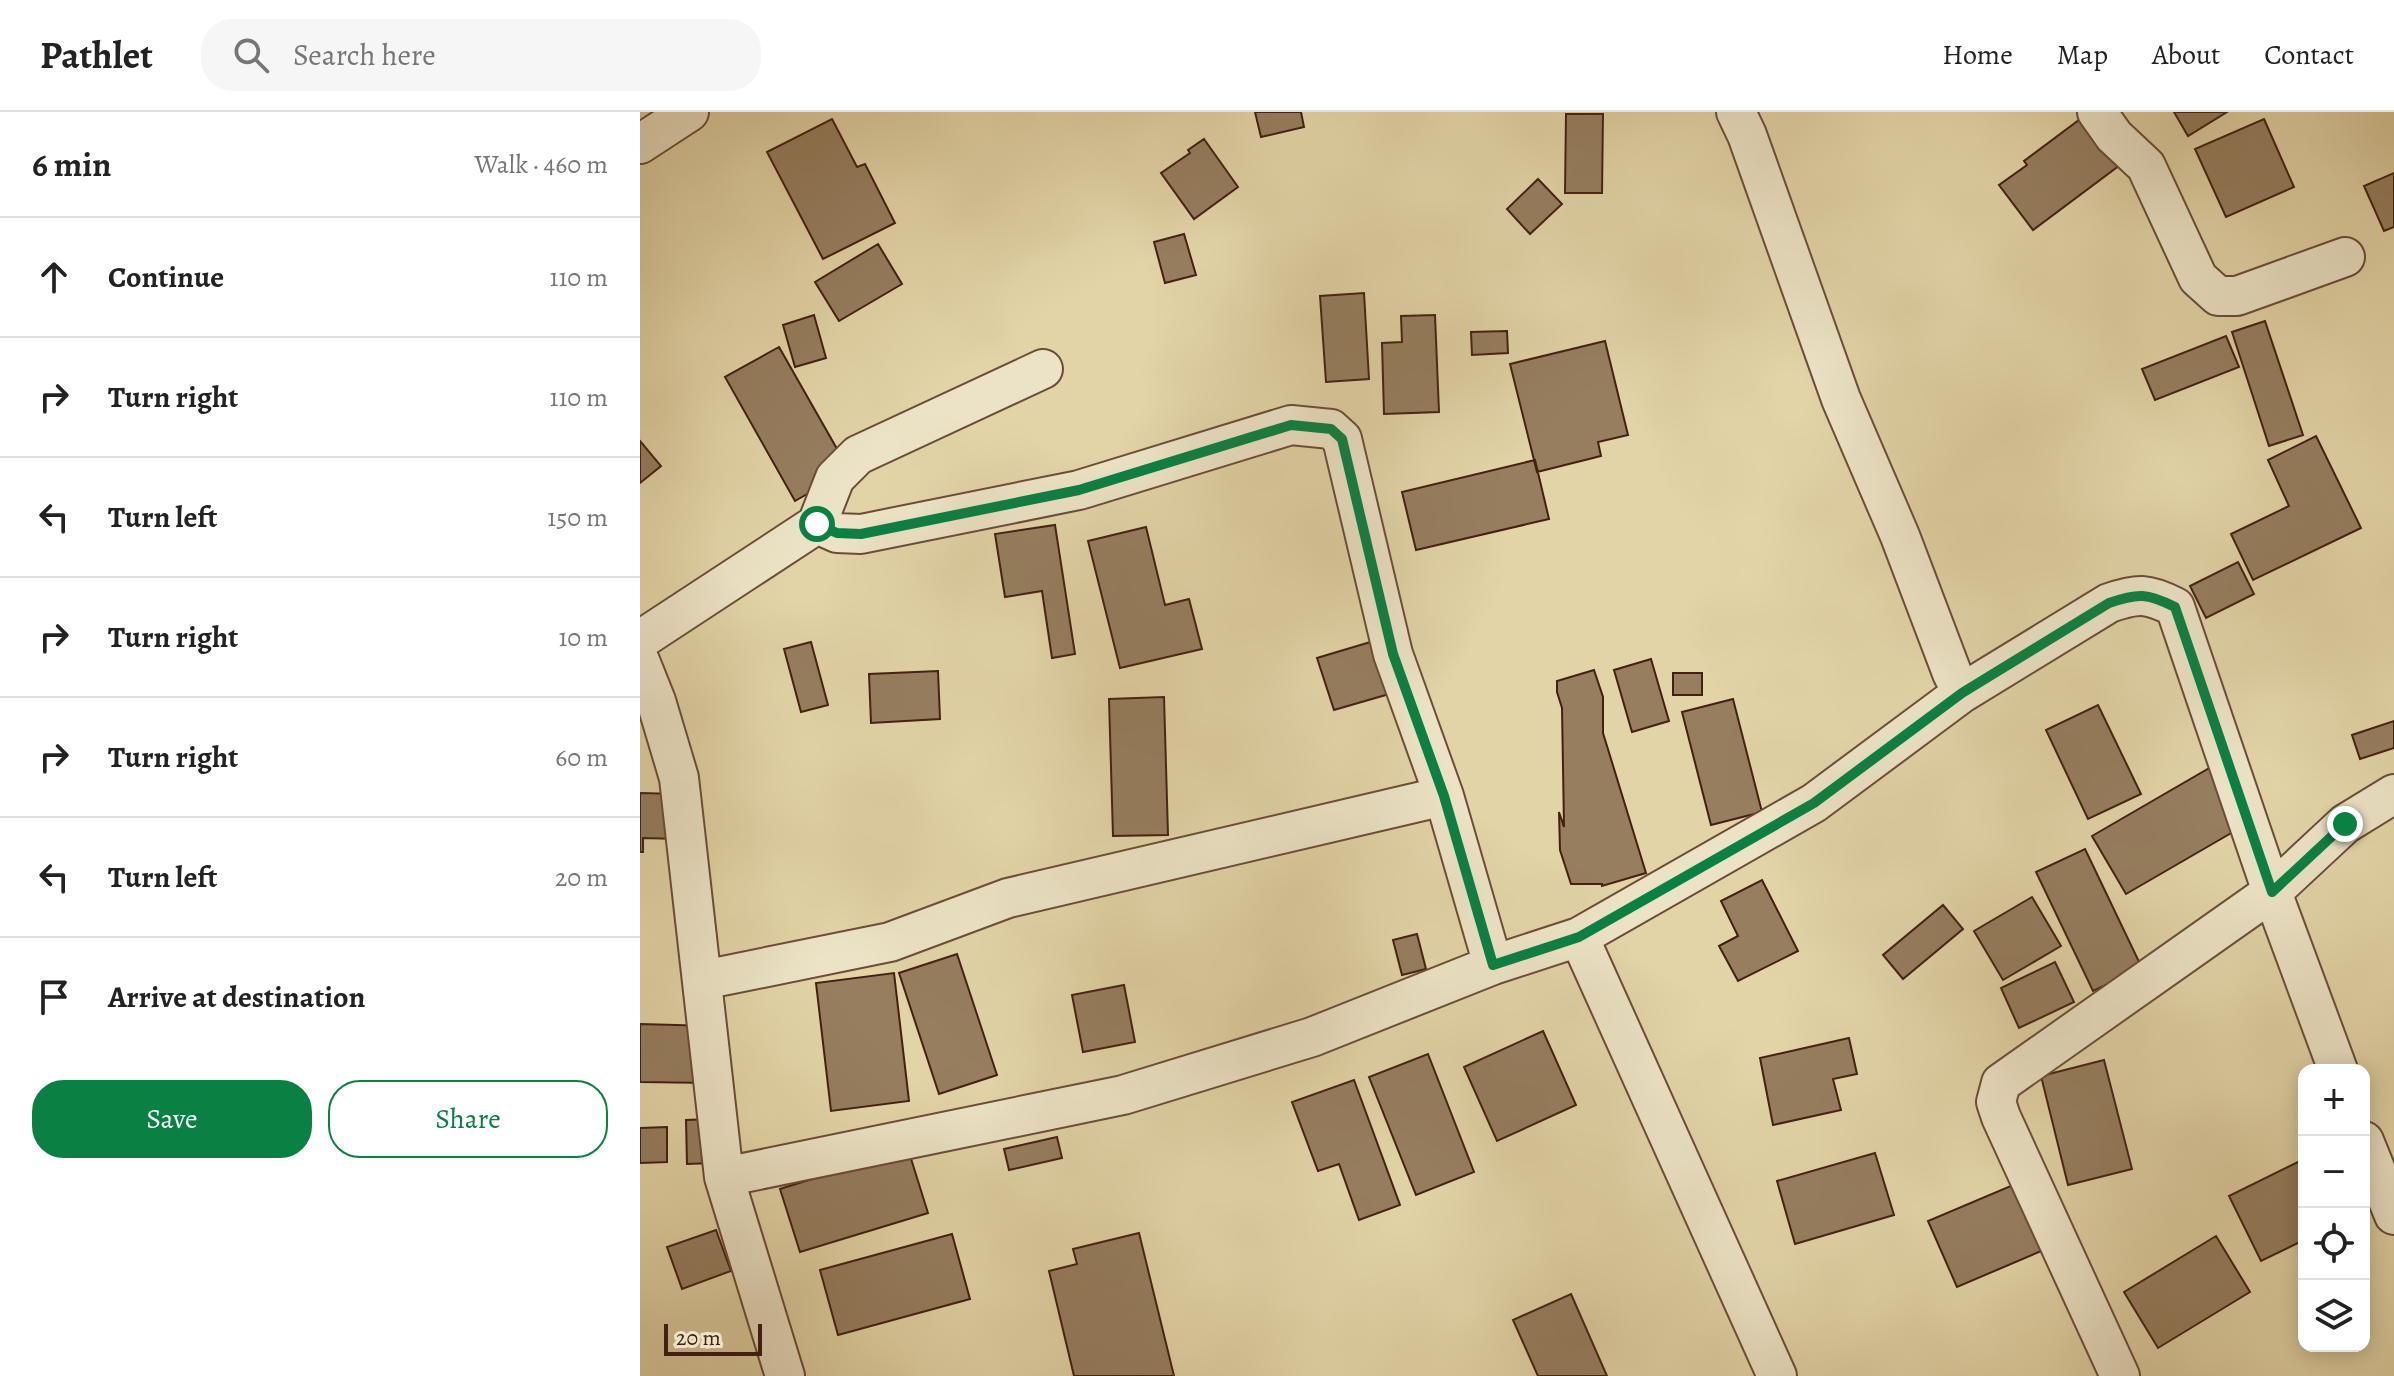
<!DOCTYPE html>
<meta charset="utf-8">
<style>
:root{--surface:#fff;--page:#f6f6f6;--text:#222;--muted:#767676;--line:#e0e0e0;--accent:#0b8043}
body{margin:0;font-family:Alegreya,serif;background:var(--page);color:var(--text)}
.controls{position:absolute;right:24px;bottom:24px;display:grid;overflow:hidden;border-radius:16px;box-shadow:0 4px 20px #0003}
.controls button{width:72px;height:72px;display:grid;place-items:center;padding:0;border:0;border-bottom:2px solid var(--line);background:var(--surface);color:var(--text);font:40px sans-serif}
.scale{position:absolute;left:24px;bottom:20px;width:98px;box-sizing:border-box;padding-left:8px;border:4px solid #432012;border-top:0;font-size:22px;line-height:28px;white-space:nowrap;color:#432012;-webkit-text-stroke:6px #ece3c6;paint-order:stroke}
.stop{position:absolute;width:24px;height:24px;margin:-18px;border:6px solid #0b8043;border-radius:50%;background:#fff}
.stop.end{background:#0b8043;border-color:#fff;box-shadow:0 2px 8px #0008}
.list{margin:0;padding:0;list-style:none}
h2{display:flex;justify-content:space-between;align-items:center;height:104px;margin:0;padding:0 32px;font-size:34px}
h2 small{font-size:26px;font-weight:400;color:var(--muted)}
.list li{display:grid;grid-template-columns:52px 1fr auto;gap:24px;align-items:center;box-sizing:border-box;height:120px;padding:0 32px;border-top:2px solid var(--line)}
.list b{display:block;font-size:30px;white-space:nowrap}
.list em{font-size:26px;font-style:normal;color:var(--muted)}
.actions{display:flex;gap:16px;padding:24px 32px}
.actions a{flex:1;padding:18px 0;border:2px solid var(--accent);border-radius:32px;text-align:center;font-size:28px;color:var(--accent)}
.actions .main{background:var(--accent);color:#fff}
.icon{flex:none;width:44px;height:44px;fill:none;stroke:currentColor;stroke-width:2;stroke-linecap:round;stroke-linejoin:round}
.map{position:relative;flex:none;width:1754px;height:1264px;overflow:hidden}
header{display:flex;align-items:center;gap:48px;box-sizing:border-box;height:112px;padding:0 40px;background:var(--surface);border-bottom:2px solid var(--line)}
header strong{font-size:38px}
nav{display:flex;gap:44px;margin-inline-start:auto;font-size:28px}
.search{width:560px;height:72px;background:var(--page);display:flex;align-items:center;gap:20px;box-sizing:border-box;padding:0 28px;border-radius:32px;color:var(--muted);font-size:30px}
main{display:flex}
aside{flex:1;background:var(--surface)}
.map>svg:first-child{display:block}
.building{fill:#967e5f;stroke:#432012;stroke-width:2}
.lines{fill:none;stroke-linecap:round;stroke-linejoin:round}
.minor-casing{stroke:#6b4d37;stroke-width:42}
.minor{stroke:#ece3c6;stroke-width:38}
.route{stroke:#0b8043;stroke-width:10}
</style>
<header>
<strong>Pathlet</strong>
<div class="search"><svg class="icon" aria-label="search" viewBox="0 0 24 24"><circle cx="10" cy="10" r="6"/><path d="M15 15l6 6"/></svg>Search here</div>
<nav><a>Home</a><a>Map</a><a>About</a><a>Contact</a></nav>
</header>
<main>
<aside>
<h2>6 min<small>Walk · 460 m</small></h2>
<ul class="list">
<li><svg class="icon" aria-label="ahead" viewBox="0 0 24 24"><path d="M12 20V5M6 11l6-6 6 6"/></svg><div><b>Continue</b></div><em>110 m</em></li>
<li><svg class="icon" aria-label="right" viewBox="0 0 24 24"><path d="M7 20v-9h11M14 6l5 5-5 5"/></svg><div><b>Turn right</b></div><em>110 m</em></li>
<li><svg class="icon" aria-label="left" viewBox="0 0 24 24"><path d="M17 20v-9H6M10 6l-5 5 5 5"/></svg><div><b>Turn left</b></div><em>150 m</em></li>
<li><svg class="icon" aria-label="right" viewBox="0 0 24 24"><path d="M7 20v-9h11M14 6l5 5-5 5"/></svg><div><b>Turn right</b></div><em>10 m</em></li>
<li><svg class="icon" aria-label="right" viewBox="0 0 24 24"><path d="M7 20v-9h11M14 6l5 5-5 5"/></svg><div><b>Turn right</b></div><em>60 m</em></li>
<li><svg class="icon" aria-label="left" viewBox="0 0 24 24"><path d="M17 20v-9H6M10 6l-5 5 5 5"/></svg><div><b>Turn left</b></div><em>20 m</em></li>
<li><svg class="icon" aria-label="arrive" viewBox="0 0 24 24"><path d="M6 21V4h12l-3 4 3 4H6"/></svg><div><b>Arrive at destination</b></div></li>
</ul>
<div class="actions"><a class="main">Save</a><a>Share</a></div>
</aside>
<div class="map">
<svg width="1754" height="1264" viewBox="0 0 1754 1264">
<rect width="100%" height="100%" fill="#e2d4a7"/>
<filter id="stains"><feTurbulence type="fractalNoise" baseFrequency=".0025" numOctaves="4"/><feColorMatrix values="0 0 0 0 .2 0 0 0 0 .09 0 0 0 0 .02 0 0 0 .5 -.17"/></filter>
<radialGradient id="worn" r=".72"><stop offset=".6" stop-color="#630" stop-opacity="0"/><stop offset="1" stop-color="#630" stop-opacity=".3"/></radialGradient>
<path class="building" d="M615 0H661L664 15 621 25Z
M1534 0H1587L1548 24Z
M926 2H963L962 81H925Z
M1443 5 1480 53 1393 118 1359 73 1387 53 1384 49Z
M192 7 217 55 225 52 255 111 183 147 127 40Z
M1624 7 1654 75 1586 105 1555 37Z
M564 27 598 75 554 107 521 61 550 41 548 38Z
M1754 61V115L1744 119 1724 74Z
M898 67 922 92 890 122 867 97Z
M544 122 556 163 525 171 514 130Z
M238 132 262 172 199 209 175 170Z
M724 181 729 267 686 270 680 184Z
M174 203 186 246 155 255 143 213Z
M795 203 799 300 744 302 742 231 762 230 761 204Z
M1625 209 1663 323 1629 334 1592 220Z
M867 219 868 241 832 243 831 220Z
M1586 224 1599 255 1515 288 1502 257Z
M965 229 988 323 958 330 961 344 897 360 870 252Z
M139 235 209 358 155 389 85 265Z
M1676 324 1721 416 1613 468 1591 422 1649 394 1628 348Z
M0 329 21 354 0 371Z
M895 348 909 407 776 438 762 380Z
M415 413 435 542 412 546 402 479 365 485 355 422Z
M506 415 525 493 549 487 562 537 480 556 448 429Z
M1598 450 1614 482 1566 506 1550 474Z
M747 525 763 578 694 598 677 546Z
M171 530 188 593 161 600 144 537Z
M1011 547 1029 609 992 620 974 558Z
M954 558 963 585V621L1006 761 962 774V772H931L920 738 919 700 924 715 922 596 917 580V569Z
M298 559 300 607 231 611 229 562Z
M1033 561H1062V583H1033Z
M524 585 528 723 473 724 469 587Z
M1093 587 1122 700 1071 713 1042 600Z
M1458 593 1501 682 1448 707 1406 618Z
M1754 609V636L1720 647 1712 623Z
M1578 651 1612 709 1486 782 1452 724Z
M0 681 39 682 38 727 3 726V740H0Z
M1445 737 1502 856 1453 879 1396 760Z
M1122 768 1158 839 1098 869 1079 834 1098 824 1081 789Z
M1392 785 1421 834 1363 868 1334 819Z
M1303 793 1323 817 1263 867 1243 843Z
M777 822 786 857 762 863 753 828Z
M317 842 357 963 299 982 259 861Z
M1415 850 1434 890 1379 916 1361 876Z
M254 861 269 989 191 999 176 871Z
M484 873 495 930 443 940 432 883Z
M0 912 72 914 71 971 0 970Z
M903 919 936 993 857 1029 824 955Z
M1209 926 1217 962 1193 967 1201 998 1133 1013 1120 946Z
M788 942 834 1060 776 1083 729 965Z
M1464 948 1492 1057 1428 1073 1401 964Z
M714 968 760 1093 719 1108 699 1052 678 1059 652 990Z
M72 1007 73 1051 47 1052 46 1008Z
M27 1015V1050L0 1051V1016Z
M417 1025 422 1046 369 1058 364 1037Z
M268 1037 288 1101 160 1140 140 1077Z
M1235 1041 1254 1103 1155 1132 1137 1069Z
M1664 1047V1128L1621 1149 1589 1084Z
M1392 1065 1420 1131 1317 1175 1288 1109Z
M76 1118 91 1159 42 1177 27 1135Z
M499 1121 534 1264H434L409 1159 437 1152 433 1137Z
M312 1122 330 1187 198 1223 180 1158Z
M1576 1124 1610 1180 1518 1236 1484 1180Z
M931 1182 967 1264H898L873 1208Z"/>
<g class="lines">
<g class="minor-casing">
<path id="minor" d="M1096 0 1107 23 1201 287 1260 424 1312 561 1322 581
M1457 0 1474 24 1506 54 1558 166 1578 184H1597L1705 145
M0 32 49 0
M177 412 197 421 221 422 439 378 651 313 691 317 702 327 753 542 804 684 853 853
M0 528 177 412 195 366 218 343 403 257
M0 549 16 589 39 666 84 1065 145 1264
M939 825 1137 1264
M63 868 250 830 368 786 804 684
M1724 1029 1754 1103
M84 1065 483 983 672 925 853 853 939 825 1174 691 1322 581 1469 491C1498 481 1507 481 1535 495L1632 780 1698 958
M1480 1264 1361 1005 1356 990 1361 971 1632 780 1705 712 1754 682"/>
</g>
<use href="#minor" class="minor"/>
</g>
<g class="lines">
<path class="route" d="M177 412 197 421 221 422 439 378 651 313 691 317 702 327 753 542 804 684 853 853 939 825 1174 691 1322 581 1469 491C1498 481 1507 481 1535 495L1632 780 1705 712"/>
</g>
<rect width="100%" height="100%" filter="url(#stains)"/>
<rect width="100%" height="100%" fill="url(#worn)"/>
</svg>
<div class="controls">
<button>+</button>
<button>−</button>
<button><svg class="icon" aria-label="locate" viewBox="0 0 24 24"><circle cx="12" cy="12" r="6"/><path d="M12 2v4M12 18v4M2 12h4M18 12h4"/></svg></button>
<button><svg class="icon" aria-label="layers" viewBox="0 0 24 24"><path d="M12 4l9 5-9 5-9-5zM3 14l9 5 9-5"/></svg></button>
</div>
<div class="scale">20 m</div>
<div class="stop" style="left:177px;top:412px"></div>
<div class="stop end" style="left:1705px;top:712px"></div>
</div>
</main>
